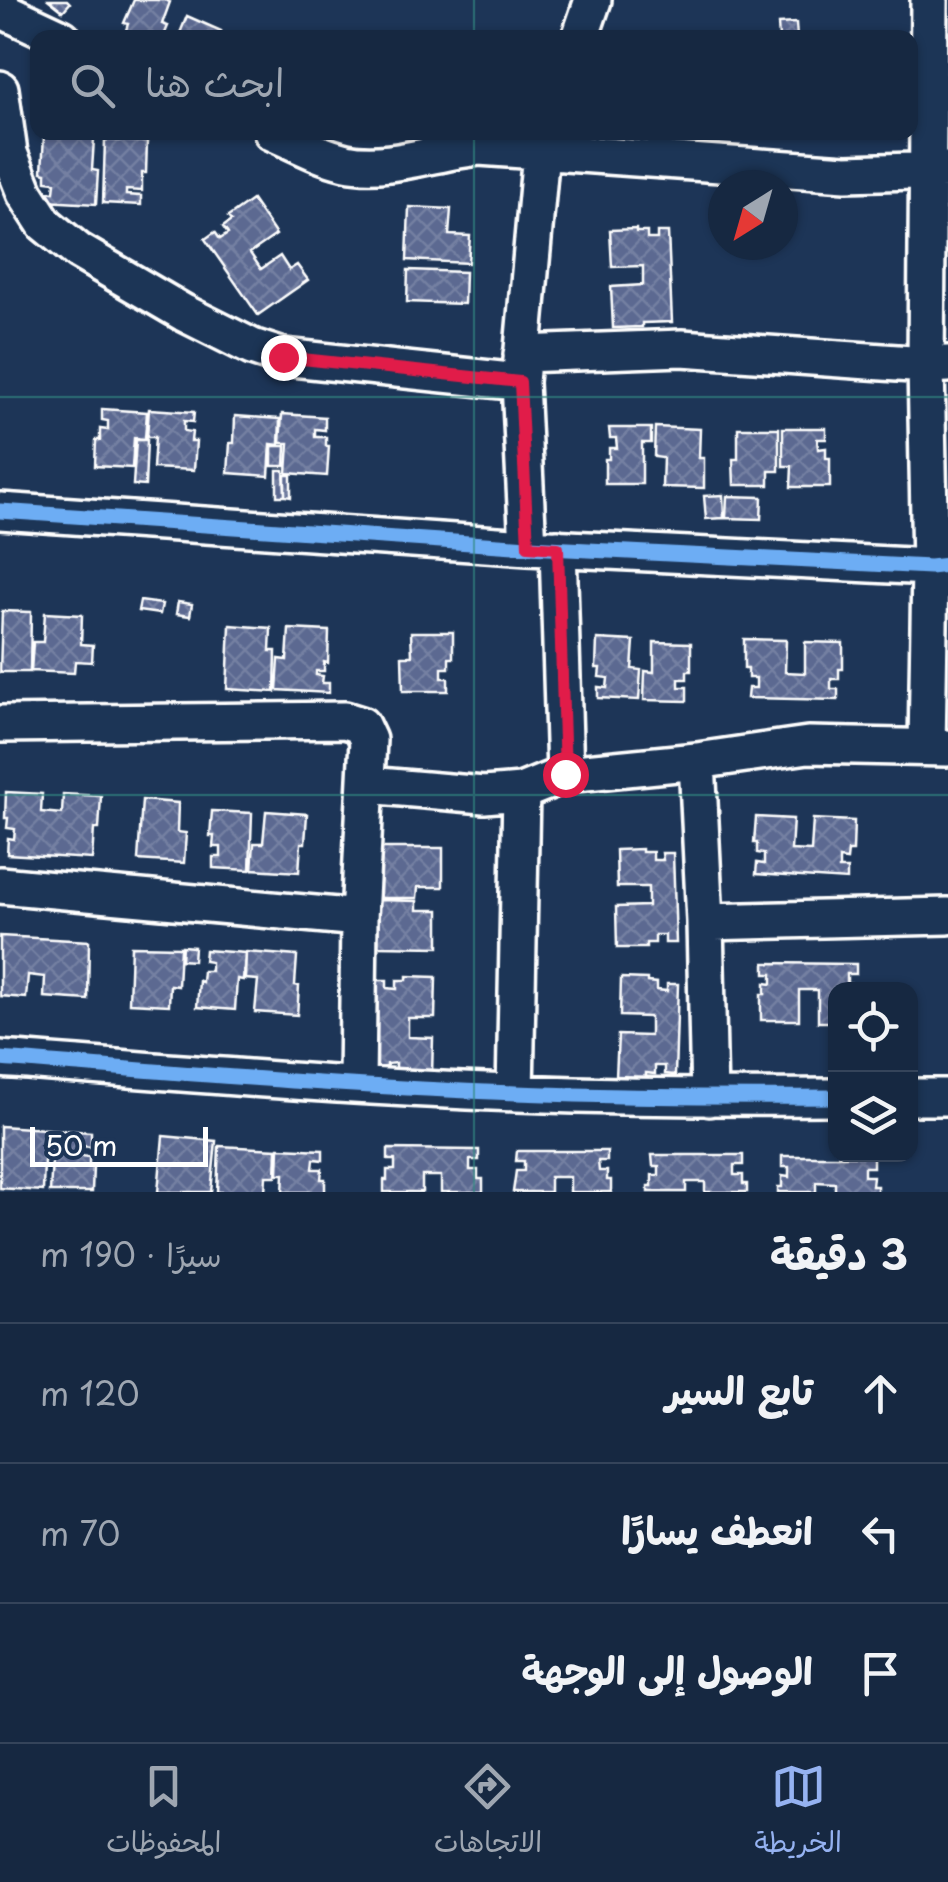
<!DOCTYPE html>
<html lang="ar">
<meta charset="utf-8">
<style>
:root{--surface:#162841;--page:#23344c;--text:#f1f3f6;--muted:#9ea6b1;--line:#35445a;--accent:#95b2f1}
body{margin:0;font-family:"Playpen Sans","Playpen Sans Arabic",sans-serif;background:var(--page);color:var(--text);direction:rtl}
.controls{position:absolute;right:30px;bottom:30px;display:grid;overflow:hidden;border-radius:20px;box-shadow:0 2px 8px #0004}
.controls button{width:90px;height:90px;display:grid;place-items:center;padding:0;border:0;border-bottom:2px solid var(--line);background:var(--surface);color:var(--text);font:50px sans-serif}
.compass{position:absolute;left:708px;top:170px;width:90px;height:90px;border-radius:50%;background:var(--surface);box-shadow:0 2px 8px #0004;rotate:217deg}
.scale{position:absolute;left:30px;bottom:25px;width:178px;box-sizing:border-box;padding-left:10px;border:5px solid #fff;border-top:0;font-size:28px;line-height:35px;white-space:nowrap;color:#fff;-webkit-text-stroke:8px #1d3557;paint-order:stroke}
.stop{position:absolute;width:30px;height:30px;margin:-22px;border:8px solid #e11d48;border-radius:50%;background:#fff}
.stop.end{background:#e11d48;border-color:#fff;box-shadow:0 2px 10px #0008}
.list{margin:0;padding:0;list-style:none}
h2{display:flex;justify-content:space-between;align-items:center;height:130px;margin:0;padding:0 40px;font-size:42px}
h2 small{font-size:32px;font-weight:400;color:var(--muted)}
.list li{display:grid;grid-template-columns:65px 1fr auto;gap:30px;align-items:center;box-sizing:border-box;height:140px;padding:0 40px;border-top:2px solid var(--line)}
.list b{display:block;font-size:38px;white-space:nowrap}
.list em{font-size:32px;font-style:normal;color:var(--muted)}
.icon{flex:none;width:55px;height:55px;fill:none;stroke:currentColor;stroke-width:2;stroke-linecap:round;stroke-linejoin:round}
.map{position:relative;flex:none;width:948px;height:1192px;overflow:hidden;direction:ltr}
.search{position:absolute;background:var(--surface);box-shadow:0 2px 8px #0004;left:30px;right:30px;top:30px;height:110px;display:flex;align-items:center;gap:25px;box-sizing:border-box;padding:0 35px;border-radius:20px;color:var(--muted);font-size:38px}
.sheet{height:550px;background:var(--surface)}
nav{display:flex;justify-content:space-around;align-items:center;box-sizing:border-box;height:140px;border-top:2px solid var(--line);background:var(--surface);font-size:28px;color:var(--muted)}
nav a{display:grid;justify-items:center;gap:5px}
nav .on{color:var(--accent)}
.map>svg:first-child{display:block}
.building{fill:url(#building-cross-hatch);stroke:#fff;stroke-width:2.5}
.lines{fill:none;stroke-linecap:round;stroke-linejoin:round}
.minor-casing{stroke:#fff;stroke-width:42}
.minor{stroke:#1d3557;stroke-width:35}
.cycleway-casing{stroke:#1d3557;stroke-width:21}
.cycleway{stroke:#6dadf4;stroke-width:15}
.route{stroke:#e11d48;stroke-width:12}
.grid{fill:none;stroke:#338b84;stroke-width:2.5;stroke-opacity:0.55}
</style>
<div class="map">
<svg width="948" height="1192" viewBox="0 0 948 1192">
<defs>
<pattern id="building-cross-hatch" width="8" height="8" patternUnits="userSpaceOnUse" patternTransform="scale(2.5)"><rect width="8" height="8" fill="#5b6991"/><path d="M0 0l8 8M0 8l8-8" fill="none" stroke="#7480a2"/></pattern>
</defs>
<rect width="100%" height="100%" fill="#1d3557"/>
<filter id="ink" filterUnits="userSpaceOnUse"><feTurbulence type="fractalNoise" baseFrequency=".01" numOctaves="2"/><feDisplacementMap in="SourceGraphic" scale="20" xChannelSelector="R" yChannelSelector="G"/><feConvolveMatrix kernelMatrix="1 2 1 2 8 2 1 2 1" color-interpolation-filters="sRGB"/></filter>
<g filter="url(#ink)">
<path class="building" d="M49 0H67L70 3 63 11Z
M134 0H165L170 2 162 24 168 26 163 38H132V36L125 33 128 24 124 23Z
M187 16 221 31 218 38H178Z
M796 23 797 38H779L778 24Z
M44 135 94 139 92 170 98 171 96 204 45 201 46 191 54 192 55 182 46 181V173L42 172Z
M105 140 147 142 146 173H142V191L126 190V195L141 196V205L103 203Z
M252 200 276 235 250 253 261 269 280 256 289 270 297 265 308 280 258 315 205 239 215 232 220 239 228 234 223 227 231 221 228 217Z
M409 207 451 209 449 235 470 236 468 263 407 260Z
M636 229V232H647V239H657V232H668L672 322 642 323V327L613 328 611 287 643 285V266L612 267 610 230Z
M408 270 465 272 464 304 407 302Z
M102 409 147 412 145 439 134 438 132 468 95 466 96 440H100V429L108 430V421L102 420Z
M149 409 194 412 193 422 184 421V431L192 432 191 441H196L194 470 153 468 155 437H147Z
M282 414 325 417V430L315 429V437H326V446H329L327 476 287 473 289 443H280Z
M235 416 280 419 279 445 271 444 269 476 228 473 230 443H234Z
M655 427 700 429 699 458H704V488L662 487 663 458 654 457Z
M609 428H651V443H642V484H605V459H609V448H617L616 438H610Z
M738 428H779V471H769V485H734L733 459H738Z
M783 428H826V439H817L818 449 826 448V458H830V487H791L792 466H783Z
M136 440H147L145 486 133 485Z
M272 446H286L285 466H272Z
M277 470H284L285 496H277Z
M285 475H291V497L285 496Z
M723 495 724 518 706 519 704 496Z
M727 496 762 497 761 519 726 518Z
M140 601 162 604 160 614 138 611Z
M178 602 192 604 190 616 176 614Z
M2 611 31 612 30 672H0Z
M45 613 82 615 81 644 93 645 92 662 75 661 74 673 31 671 33 642H43Z
M230 625 271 628 270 651H276L275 692 227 689Z
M289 629 329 631 328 663 324 662V671H316V675L323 676 322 683H329V693L277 690 279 659 287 660Z
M411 632H453V658H449V668H442V678H448V691H403L402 656H412Z
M597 639 634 641 632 669 641 670 639 700 598 698V687L607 688 608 678 599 677 600 668H596Z
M744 639 786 640 785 672 805 673V642L843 643V669H839V679H831V689H838V700L747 698 748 688H756V678H748V668H744Z
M654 642 691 643V671H687V679H679V687H687V701L644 700 645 671 654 672Z
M6 792 42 794 41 812 62 814 63 794 101 796 99 829H94L92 859 7 854 8 838 14 839 15 829 7 828 8 818H5Z
M142 800 178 803 177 832 186 833 184 863 138 860Z
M212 811 252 813 250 870 213 868V857H221V847H213L214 836H210Z
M266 811 307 814 305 843H301L299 872 252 869 254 843H263Z
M756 817 793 819 791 850 811 851 813 819 854 821 853 851H848L847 860 839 859V869H847V880L756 874 757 863 764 864V854L757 853V843H754Z
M378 848H443V887H418L417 898H378Z
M642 849V852H653V860H663L662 853H673L676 943H665V935H655V943H646V948H617L616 907 648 906V887H617L616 850Z
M378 900 417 901V910H439V947L378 946Z
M0 936 89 941 88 1000 44 997 45 977 28 975 26 998 0 996Z
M131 946 180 947 178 986 170 985 169 1005 129 1003Z
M182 946 194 947 193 961 181 960Z
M205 950 245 953 243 980 237 979 235 1010 197 1007 199 981 202 982 203 971H211V962L204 961Z
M246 952 297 956 295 985 299 986 297 1015 255 1012 258 980 245 979Z
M765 963 856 964V974H847V984H855V989H836V1022H818V990H799V1020H761V994H765V983L772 984V974H765Z
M407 976 436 977 435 1018H408V1037L433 1038 432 1075 396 1071V1063L387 1064V1070H376L377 980H387V988L397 989V980H407Z
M621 978 647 979V982L657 983V990L667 991V984H678L675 1075 665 1074V1066H655V1074L646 1073V1078L616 1077 618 1035 650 1036V1017L620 1016Z
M0 1126 91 1132V1147L82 1146 81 1156 89 1157V1166H93L92 1192H50L52 1160H44L43 1191 0 1188Z
M163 1136 216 1141 211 1192H158Z
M219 1146 277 1149 276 1176H266L265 1192H217Z
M279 1148 323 1150V1160L314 1159 313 1169H322L321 1179H325V1192H283L284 1174H278Z
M388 1149 479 1150V1160H470V1170H478V1179H483V1192H441V1176H422V1192H384V1180H387V1170H395V1160H388Z
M517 1151H607V1161H598L599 1171H607V1180H611V1192H570V1177H550V1192H513L516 1171H524V1161H516Z
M652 1155H743V1165H734V1175H743V1184H747V1192H705V1182H686V1192H648V1186H652V1175H659V1166H653Z
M782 1156H873V1167H864V1176H873L872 1186H877V1192H835V1183L816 1182V1192H778V1187H782V1176L789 1177V1167H782Z"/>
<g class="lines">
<g class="minor-casing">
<path id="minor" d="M0 9 62 38
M580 38 593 0
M0 89 9 153 25 193 45 224 78 251 184 313 252 347 283 357 520 382
M272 132C296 143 320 156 346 162 388 171 437 151 479 147L846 173 948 170
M522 354 682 348 926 365 948 364
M0 511 528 547 930 567 948 565
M528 547 520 382 541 152 547 132
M558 548 565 774
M0 724 345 720 361 725 368 740 359 918 357 1085
M927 747 930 567 926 365 929 0
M697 761 705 922 709 1098
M367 785 484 795 521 792 565 774 697 761 808 745 947 748
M0 885 359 918
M705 922 948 916
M0 1059C172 1072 344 1087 516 1093 623 1097 729 1098 836 1097
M515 1093 521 792
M910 1097H948"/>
</g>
<use href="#minor" class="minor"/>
<g class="cycleway-casing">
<path id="cycleway" d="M0 511 528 547 930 567 948 565
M0 1059C172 1072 344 1087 516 1093 623 1097 729 1098 836 1097"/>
</g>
<use href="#cycleway" class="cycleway"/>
</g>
</g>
<g class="lines" filter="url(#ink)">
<path class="route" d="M283 357 520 382 528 546 558 548 565 774"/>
</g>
<path class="grid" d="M474 0V38M474 132V1192M0 397H948M0 795H948"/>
</svg>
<div class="controls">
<button><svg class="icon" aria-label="locate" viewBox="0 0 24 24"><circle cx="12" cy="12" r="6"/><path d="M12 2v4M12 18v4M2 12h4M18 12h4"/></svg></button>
<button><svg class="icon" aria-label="layers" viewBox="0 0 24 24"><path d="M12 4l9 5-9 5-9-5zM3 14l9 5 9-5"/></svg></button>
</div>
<svg class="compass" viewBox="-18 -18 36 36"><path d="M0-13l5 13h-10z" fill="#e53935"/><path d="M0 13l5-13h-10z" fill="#9ea6b1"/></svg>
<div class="scale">50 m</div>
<div class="stop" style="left:565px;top:774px"></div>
<div class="stop end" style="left:283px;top:357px"></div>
<div class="search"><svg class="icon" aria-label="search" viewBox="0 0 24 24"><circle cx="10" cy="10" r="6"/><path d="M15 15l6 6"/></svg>ابحث هنا</div>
</div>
<section class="sheet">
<h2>3 دقيقة<small>سيرًا · 190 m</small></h2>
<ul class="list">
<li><svg class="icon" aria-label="ahead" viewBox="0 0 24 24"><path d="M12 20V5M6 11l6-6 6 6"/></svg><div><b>تابع السير</b></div><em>120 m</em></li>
<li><svg class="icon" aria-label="left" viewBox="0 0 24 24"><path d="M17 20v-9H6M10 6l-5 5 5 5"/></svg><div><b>انعطف يسارًا</b></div><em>70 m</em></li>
<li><svg class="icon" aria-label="arrive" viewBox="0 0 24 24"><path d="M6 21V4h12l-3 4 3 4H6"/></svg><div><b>الوصول إلى الوجهة</b></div></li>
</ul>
</section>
<nav>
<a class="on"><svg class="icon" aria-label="map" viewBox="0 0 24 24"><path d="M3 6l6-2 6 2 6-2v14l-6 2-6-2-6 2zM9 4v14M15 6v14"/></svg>الخريطة</a>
<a><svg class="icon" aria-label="directions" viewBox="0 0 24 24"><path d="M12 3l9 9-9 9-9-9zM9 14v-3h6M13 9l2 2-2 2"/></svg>الاتجاهات</a>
<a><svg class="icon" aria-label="saved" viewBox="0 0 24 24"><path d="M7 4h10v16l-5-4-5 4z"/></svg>المحفوظات</a>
</nav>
